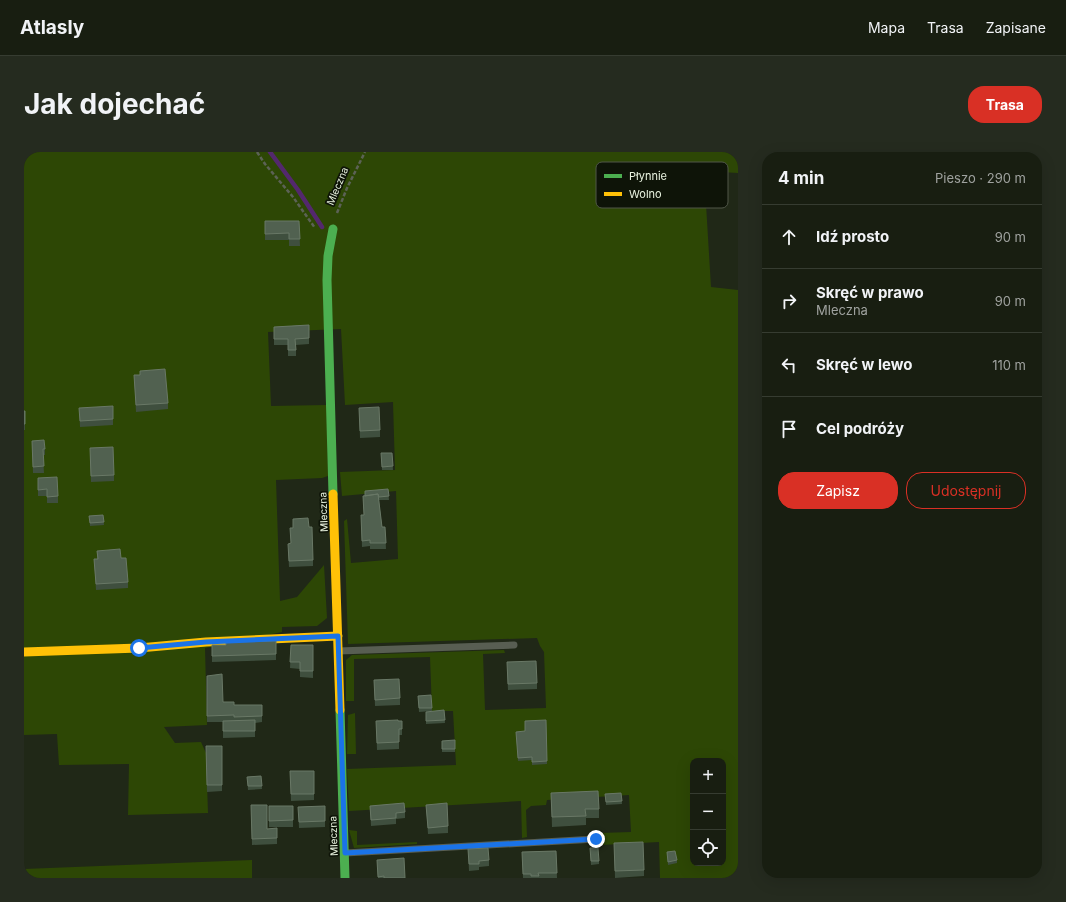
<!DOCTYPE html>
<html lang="pl">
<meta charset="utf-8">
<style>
:root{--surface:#181e11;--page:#252b1f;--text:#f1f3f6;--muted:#9fa29f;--line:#363c31;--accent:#d93025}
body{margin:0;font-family:Inter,sans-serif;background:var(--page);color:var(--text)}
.controls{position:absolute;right:12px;bottom:12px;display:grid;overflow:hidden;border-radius:8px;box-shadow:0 4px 16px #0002}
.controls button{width:36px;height:36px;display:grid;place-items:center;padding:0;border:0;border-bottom:1px solid var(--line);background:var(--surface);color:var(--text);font:20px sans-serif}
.stop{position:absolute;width:12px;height:12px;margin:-9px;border:3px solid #1a73e8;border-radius:50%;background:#fff}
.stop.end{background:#1a73e8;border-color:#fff;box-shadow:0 1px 4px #0008}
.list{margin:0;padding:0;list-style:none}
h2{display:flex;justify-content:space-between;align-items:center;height:52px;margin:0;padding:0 16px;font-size:17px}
h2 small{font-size:13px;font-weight:400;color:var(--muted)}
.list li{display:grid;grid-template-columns:26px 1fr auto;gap:12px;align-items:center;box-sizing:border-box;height:64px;padding:0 16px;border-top:1px solid var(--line)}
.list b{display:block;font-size:15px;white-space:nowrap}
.list p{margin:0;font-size:13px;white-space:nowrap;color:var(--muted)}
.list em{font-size:13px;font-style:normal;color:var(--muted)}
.actions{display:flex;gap:8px;padding:12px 16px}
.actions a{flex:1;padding:9px 0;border:1px solid var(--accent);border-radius:16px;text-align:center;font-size:14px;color:var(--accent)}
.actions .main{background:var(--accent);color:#fff}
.icon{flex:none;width:22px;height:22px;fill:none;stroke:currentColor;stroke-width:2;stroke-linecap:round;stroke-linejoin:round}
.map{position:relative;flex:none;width:714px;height:726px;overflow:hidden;border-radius:16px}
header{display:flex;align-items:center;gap:24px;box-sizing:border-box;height:56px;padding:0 20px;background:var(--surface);border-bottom:1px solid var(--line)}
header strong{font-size:19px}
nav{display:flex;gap:22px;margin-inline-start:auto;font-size:14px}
.intro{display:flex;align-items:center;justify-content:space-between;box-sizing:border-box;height:96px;padding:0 24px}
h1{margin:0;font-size:28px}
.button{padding:10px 18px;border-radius:16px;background:var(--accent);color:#fff;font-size:14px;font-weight:700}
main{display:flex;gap:24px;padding:0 24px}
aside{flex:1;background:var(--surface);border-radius:16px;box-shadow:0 4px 16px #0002}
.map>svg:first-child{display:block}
.green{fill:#2d4705;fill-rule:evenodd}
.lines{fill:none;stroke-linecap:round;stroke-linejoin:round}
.stream{stroke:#53286d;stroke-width:4.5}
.path{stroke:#5c6256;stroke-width:2.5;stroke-dasharray:4 2;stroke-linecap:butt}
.lane{stroke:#585e52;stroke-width:7}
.fast{stroke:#4caf50;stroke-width:9}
.slow{stroke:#ffc107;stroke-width:9}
.wall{fill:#3f4f3e}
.building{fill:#516150;stroke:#697866}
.route{stroke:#1a73e8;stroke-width:5}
.labels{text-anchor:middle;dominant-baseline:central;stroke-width:3.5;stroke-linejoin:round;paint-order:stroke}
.street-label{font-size:10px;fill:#e9f3e0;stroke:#0e1408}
.key{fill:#0e1408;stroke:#505749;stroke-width:1}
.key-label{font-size:11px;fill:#e9f3e0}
</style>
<header>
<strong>Atlasly</strong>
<nav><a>Mapa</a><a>Trasa</a><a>Zapisane</a></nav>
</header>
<div class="intro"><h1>Jak dojechać</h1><a class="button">Trasa</a></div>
<main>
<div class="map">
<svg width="714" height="726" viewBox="0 0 714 726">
<rect width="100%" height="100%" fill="#202817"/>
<path class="green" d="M0 0H714V21L680 19 687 135 714 138V726H636L635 690 577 693 576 681 607 680 605 643 523 648 522 653 507 654 502 658 503 685 498 686 497 649 325 659 323 617 432 613 429 559H408L406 505 330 507V549H322V508L328 503 480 498 481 501 459 502 461 558 522 556 520 500 516 494 513 486 324 492 320 369 323 367 327 411 374 407 372 339 318 344 316 320 371 318 369 250 321 253 317 177 244 180 247 254 303 253 304 324 298 326 252 328 256 449 273 445 300 413 303 466 293 474 258 475V480L181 496 183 573 140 575 151 591 177 590 182 601 184 661 104 663 105 612 35 613 33 582 0 583ZM669 609H699V711H669Z
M331 561 332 602H323L324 563Z
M325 678 333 679V693L393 690V692L330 696Z
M228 708V726H0V717Z"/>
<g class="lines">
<path class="stream" d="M246 0 274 38 298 75"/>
<path class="path" d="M233 0 241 12 269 45 291 76
M313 61 323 36 341 0"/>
<path class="lane" d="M314 499 490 493
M321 701 572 687"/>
<path class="fast" d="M309 77 304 104 303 128 309 342
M316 558 321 726"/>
<path class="slow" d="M309 342 316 558
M0 500 115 496 182 490 314 484"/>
</g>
<path class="wall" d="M241 69H275L276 94H265V88H241Z
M285 173V192L272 193V204H264V193H250V175Z
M110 223 144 251V257L112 260Z
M55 256 89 267V273L56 275Z
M335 256 356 278V285L336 286Z
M0 259 1 272V278H0Z
M8 289 21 297V303H19L20 321H9Z
M357 301H368L369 318H358Z
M66 302 90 323V329L67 330Z
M14 326 34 344V351H23V344H14Z
M364 337 365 348H355L358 375H361L362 397H346V394L338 395 337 363H340L339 344Z
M79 363 80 373 66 374 65 364Z
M285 375 289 408V414L265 415 264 398 267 391 266 376Z
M73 399 97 406 104 430V436L72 438 70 407H73Z
M252 489V508L188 510V493H202Z
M267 493H289V526L276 525V517L266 516Z
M483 517 513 531V537L484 538Z
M183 524 199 550 210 553H238V570L231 571V585L199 586V570H183Z
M350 528 376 546V553L351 554Z
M407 543 408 559 395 560 394 544Z
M420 558 421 571 402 572V560Z
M522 568 523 612 508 613V608L494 609 492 580 501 579Z
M352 569H378V583H375V597L353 598Z
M431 588V600H418V589Z
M182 594H198V639L183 640Z
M266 619H290V648L267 649Z
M237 624 238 637 224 638 223 625Z
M527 641 575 657V666H562V673L528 675Z
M597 641 598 652 582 653 581 642Z
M227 653 243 677 253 676V692L228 693Z
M402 653 424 674V681L404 682Z
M245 654H269V675H245Z
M301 654V675L275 676 274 655Z
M346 654 381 660V666L372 667V672L347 674Z
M590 691 620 718V724L591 726Z
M444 697 465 708V714L455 715V718L445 719Z
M532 699 533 726H499L498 700Z
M566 699 575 709V712L567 713Z
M643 700 653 708V711L644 713Z
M353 708 381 726H354Z"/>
<path class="building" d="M241 69H275L276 87H265V81L241 82Z
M285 173V186L271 187 272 198H264V187H250V175Z
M141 217 144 251 112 253 110 223H116V219Z
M89 254V267L56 269 55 256Z
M355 255 356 278 336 279 335 256Z
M0 259H1V272H0Z
M20 288 21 297H19L20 314 9 315 8 289Z
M89 295 90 323 67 324 66 296Z
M357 301H368L369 314 358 315Z
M33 325 34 344 23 345V337L14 338V326Z
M364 337 365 344 355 345 354 342 341 344V339Z
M354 342 358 375H361L362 391H346V388L338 389 337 363H340L339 344Z
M79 363 80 370 66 371 65 364Z
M284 366 285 375H288L289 408 265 409 264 392 267 391 266 376H269V367Z
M96 397 97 406H102L104 430 72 432 70 407H74L73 399Z
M252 489V502L188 504V493H202V490Z
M267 493H289V519H276V510H266Z
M512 509 513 531 484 532 483 510Z
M198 522 199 550H210V553H238V564L210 565V563L183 564V524Z
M375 527 376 546 351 548 350 528Z
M407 543 408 556H395L394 544Z
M420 558 421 568 402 569V560Z
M231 568V579H199V569Z
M374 568V569H378V577H375V590L353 591 352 569Z
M522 568 523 609 508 610V605L494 606 492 580 501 579V569Z
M431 588V597H418V589Z
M182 594H198V633H183Z
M266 619H290V642H267Z
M237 624 238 634H224L223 625Z
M574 639 575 657H561L562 664 528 665 527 641Z
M597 641 598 649 582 650 581 642Z
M380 651 381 660 372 661V666L347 668 346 654Z
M423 651 424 674 404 676 402 653Z
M227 653H243V677L253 676V686L228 687Z
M245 654H269V668L245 669Z
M301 654V669L275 670 274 655Z
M619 690 620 718 591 719 590 691Z
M464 696 465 708 455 709V712H445L444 697Z
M566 696H574L575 709H567Z
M532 699 533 721H514L515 724H507V722H499L498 700Z
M651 699 653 708 644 710 643 700Z
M380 706 381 726H360V724L354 725 353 708Z"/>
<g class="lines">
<path class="route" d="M115 496 182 490 314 484 321 701 572 687"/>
</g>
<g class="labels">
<g class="street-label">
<text transform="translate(313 34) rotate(-67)">Mleczna</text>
<text transform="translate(299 360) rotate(-92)">Mleczna</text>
<text transform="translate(309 684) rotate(-92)">Mleczna</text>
</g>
</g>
<rect x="572" y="10" width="132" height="46" rx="6" class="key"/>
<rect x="580" y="22" width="18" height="4" fill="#4caf50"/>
<rect x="580" y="40" width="18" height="4" fill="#ffc107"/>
<g class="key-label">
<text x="605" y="28">Płynnie</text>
<text x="605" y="46">Wolno</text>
</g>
</svg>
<div class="controls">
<button>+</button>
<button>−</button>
<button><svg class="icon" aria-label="locate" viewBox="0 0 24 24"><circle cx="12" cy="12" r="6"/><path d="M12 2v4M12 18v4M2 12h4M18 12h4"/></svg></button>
</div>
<div class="stop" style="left:115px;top:496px"></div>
<div class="stop end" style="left:572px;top:687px"></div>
</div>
<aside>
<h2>4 min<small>Pieszo · 290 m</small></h2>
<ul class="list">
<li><svg class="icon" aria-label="ahead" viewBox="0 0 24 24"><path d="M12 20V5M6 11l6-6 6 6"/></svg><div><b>Idź prosto</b></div><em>90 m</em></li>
<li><svg class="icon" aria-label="right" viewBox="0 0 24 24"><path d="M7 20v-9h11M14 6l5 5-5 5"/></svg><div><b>Skręć w prawo</b><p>Mleczna</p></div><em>90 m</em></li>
<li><svg class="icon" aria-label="left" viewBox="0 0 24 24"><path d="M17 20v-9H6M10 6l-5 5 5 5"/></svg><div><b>Skręć w lewo</b></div><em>110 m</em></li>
<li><svg class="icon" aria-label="arrive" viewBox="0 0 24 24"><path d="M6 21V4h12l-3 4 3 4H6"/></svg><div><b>Cel podróży</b></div></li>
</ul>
<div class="actions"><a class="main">Zapisz</a><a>Udostępnij</a></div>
</aside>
</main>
